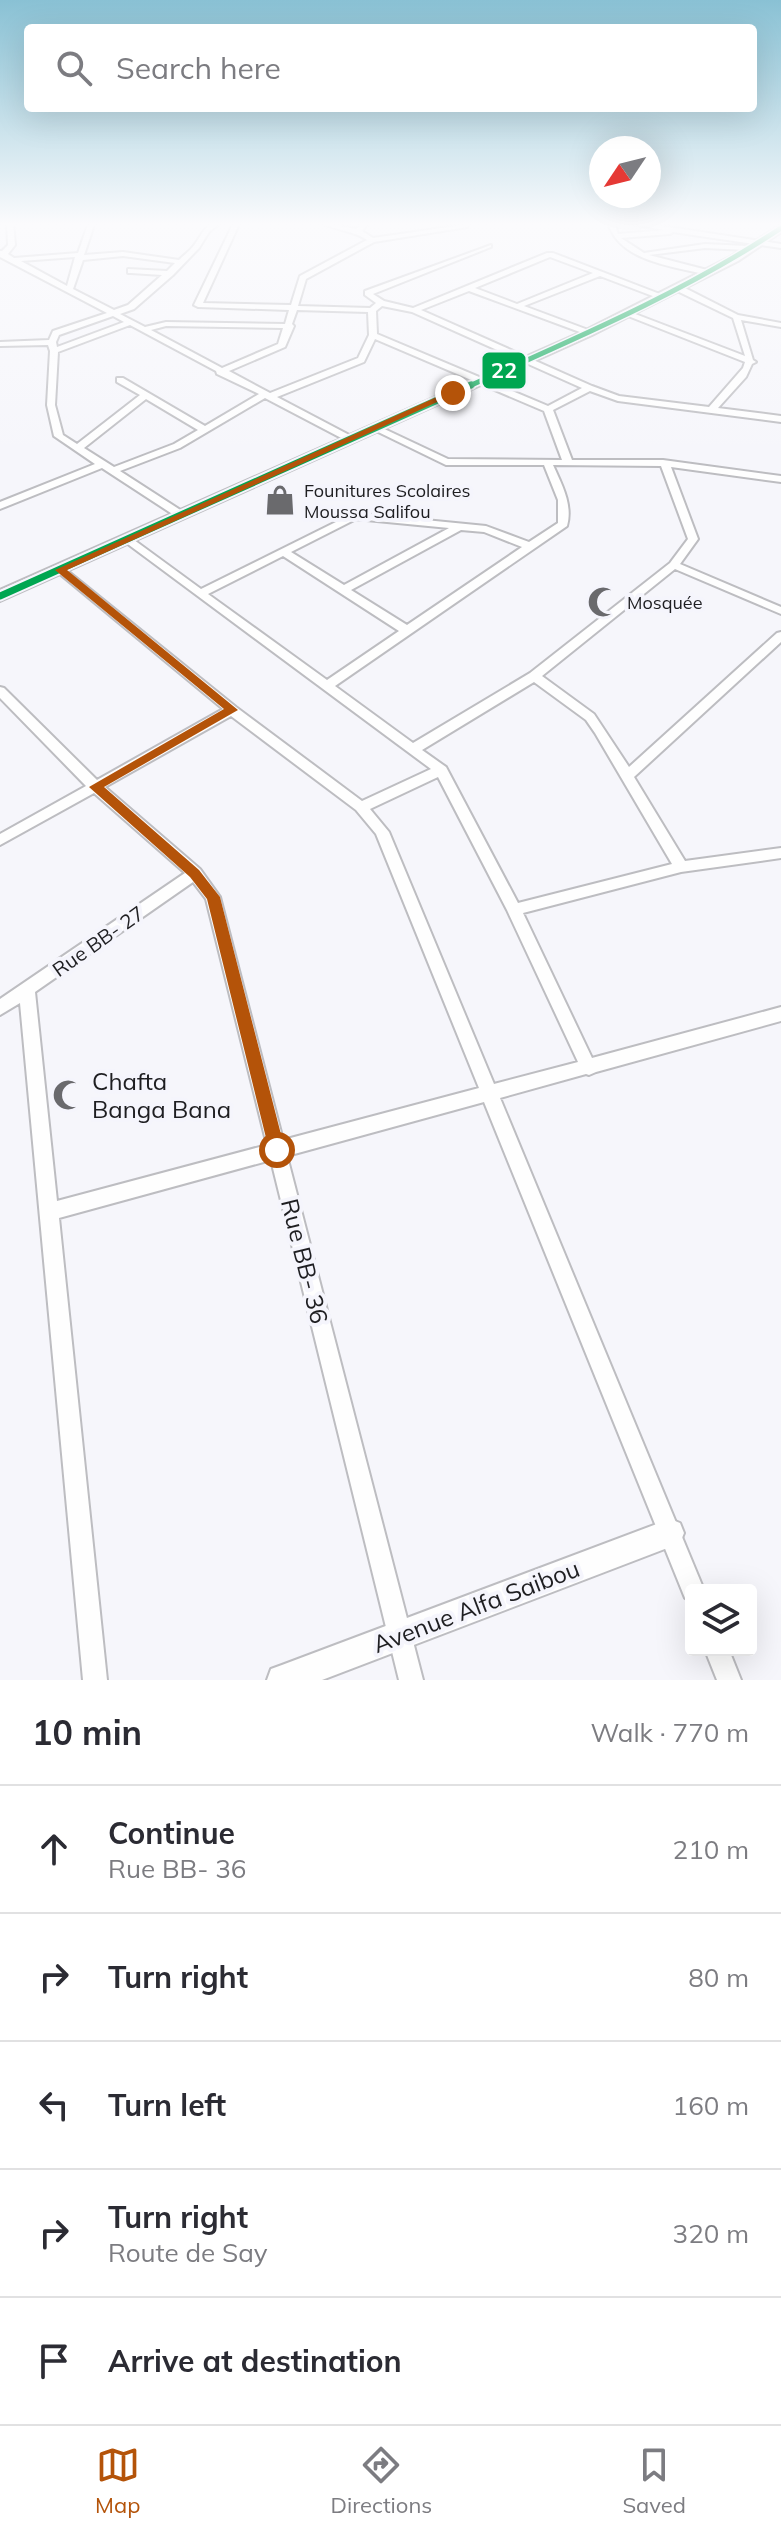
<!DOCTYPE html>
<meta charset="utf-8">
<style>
:root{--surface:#fff;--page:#f7f7f7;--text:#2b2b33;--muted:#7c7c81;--line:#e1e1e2;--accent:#b45309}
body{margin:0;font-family:Mulish,sans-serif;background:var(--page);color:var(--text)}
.controls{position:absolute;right:24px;bottom:24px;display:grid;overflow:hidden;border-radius:8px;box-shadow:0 8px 32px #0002}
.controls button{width:72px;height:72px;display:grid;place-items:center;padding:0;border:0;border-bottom:2px solid var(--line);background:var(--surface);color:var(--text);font:40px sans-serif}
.compass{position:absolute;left:589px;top:136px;width:72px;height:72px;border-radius:50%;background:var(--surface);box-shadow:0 8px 32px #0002;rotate:235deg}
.stop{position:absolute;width:24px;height:24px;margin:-18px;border:6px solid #b45309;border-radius:50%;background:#fff}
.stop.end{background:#b45309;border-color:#fff;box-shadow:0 2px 8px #0008}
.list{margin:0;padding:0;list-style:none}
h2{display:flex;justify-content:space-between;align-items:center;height:104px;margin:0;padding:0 32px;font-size:34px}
h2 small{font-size:26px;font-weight:400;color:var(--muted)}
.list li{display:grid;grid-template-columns:52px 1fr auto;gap:24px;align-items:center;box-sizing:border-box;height:128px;padding:0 32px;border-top:2px solid var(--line)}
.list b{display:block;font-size:30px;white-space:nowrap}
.list p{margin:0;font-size:26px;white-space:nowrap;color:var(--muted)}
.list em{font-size:26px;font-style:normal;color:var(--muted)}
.icon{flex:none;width:44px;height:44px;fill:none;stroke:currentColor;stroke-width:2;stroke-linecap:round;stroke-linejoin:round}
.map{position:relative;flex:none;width:781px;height:1680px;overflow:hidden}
.search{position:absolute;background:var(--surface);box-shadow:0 8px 32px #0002;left:24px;right:24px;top:24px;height:88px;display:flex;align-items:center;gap:20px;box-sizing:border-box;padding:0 28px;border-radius:8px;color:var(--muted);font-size:30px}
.sheet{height:744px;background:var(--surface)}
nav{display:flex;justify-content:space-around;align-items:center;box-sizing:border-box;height:112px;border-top:2px solid var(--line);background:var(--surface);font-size:22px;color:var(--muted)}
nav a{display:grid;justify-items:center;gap:4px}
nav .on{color:var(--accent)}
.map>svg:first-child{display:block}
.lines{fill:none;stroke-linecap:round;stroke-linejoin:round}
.minor-casing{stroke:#bdbdc1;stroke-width:4}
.tertiary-casing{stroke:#bdbdc1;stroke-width:4}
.secondary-casing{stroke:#bdbdc1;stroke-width:4}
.minor{fill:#fefefe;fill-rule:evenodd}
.tertiary{fill:#fefefe;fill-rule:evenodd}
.secondary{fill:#f8f8fb;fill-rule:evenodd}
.bus-1-far1-casing{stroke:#f5f5fc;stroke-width:8}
.bus-1-casing{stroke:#f5f5fc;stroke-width:11}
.bus-1-far1{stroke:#00a651;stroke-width:5}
.bus-1{stroke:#00a651;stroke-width:7}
.route{fill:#b45309}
.labels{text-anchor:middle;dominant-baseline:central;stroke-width:8;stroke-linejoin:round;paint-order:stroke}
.far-poi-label{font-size:18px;fill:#1e1e21;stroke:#f5f5fc;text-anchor:start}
.street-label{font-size:20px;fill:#1e1e21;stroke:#f5f5fc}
.near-poi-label{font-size:24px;fill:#1e1e21;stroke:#f5f5fc;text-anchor:start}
.near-street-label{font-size:24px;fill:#1e1e21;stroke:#f5f5fc}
.line-badge{stroke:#f5f5fc;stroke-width:3}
.badge-label{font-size:22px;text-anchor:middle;font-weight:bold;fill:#fff}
</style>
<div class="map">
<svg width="781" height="1680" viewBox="0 0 781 1680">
<rect width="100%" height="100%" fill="#f6f6fb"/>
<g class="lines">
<g class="minor-casing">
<path id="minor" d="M7 222H13L15 245 8 254 14 258 78 253 89 222H95L84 255 123 252 179 260C184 255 191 250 195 244 203 233 206 222 221 222L209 232 199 248 173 275 134 309 120 314 145 327 166 322 285 324 289 310 198 307 194 305 234 222H240L203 303 291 305 300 276 367 240C353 230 335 231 321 222L356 229 363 222H369L362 231 373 238 469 224 467 227 374 242 306 279 298 306 370 308 376 303 365 295V291L491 245V247L373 294 384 301 413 308 547 253H553L665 296 658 298 600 276 524 306 591 331V335H588L469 291 421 310 592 386 619 396 709 407 743 368 745 362 623 314 630 312 745 356 733 318 675 290V286H681L738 315 781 323V327L741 320 753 360 756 362 752 364 746 377 718 408 781 416V422L618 401 590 391 553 410 572 460H663L781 476V482L671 467 698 539 680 564 781 607V614L675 569 542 676 594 714 629 767 777 633 781 632V642L634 777 685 861 781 848V858L681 872 523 913 592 1058 781 1007V1021L596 1072 589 1075 586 1074 500 1098 704 1590H691V1601L685 1598 484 1102 287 1156 423 1680H399L271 1160 59 1218 107 1680H83L20 1003 0 1015V999L185 873 94 793 0 845V834L86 786 0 698V687L4 688 97 780 223 709 55 570 56 568H64L236 707 362 801 431 769 121 539 126 536 130 537 201 589 354 513 486 526 529 542 558 523V500L544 465H446L370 428 378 426 448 459 562 460 544 411 375 339 364 362 277 397 353 437V441H347L265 398 180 448 120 471 185 513V517H177L102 468 0 509V502L95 464 54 436 47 405 50 351 48 345 0 346V342L49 340 53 331 107 313 0 257V251H2L8 245ZM123 256 175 263 167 271 128 269V273H131L162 275 128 305 114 310 73 289 83 260ZM75 257 67 286 21 261ZM550 257 593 273 517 304 475 288ZM382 306 412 312 582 388 548 406 377 334 376 311ZM297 310 368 312 369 335 358 358 270 393 229 371 285 347 294 326 292 324ZM113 316 124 322 57 347 56 342 59 335ZM130 325 216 371 217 374 259 394 205 426 123 378H117V382L140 395 77 444 63 435 55 405 58 352ZM166 326 283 328 278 344 222 368 151 330ZM146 399 198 430 174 444 114 467 84 448ZM553 465 661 466 688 539 670 563 530 673 413 743 335 686 567 526C573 505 562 485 553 465ZM356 519 449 528 344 585 291 552ZM461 530 484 532 522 547 407 625 351 590ZM283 556 399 631 327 680 208 594ZM534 682 586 720 595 733 672 864 518 903 446 767 422 750ZM231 716 356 810 376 834 479 1088 283 1140 220 897 200 869 105 787ZM438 777 507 910 578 1062 494 1084 389 832 370 809ZM193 882 206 899 267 1145 57 1201 35 992Z
M608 222H614L618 234 665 230 621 222H636L781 244V248L673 232 670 234 621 238 644 253 705 244 747 246 751 248 747 250 705 248 649 255 711 271 712 273 708 275C672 266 618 261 608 222Z
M705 1650H729L741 1680H717Z"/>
</g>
<g class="tertiary-casing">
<path id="tertiary" d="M670 1519 680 1523 684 1533 680 1543 670 1547 322 1680H267L271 1669 282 1665Z"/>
</g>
<g class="secondary-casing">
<path id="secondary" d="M781 225V232L738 261 592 335 0 601V590L584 331 730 257Z"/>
</g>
<use href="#minor" class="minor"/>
<use href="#tertiary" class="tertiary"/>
<use href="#secondary" class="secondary"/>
<g class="bus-1-far1-casing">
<path id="bus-1-far1" d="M467 387C574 339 683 293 781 228"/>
</g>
<g class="bus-1-casing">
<path id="bus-1" d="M0 596 471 385"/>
</g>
<use href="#bus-1-far1" class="bus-1-far1"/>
<use href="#bus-1" class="bus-1"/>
</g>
<linearGradient id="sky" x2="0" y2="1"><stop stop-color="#89c1d4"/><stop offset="0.49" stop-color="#fbfbfd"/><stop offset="1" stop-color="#fbfbfd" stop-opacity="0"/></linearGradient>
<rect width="781" height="457" fill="url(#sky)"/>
<path class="route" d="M450 391 457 393 67 570 238 710 104 787 199 870 220 897 285 1150 277 1158 269 1150 207 899 190 877 89 787 224 709 55 570Z"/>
<defs>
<g id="shop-bare" transform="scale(2.4)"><path d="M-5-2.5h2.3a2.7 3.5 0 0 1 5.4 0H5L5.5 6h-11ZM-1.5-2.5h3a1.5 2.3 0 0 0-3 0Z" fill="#6a6a6d" stroke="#f5f5fc" stroke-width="2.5" paint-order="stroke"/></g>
<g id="mosque-bare" transform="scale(2.4)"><path d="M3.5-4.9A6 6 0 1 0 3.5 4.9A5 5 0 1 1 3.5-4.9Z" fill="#6a6a6d" stroke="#f5f5fc" stroke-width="2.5" paint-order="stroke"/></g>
</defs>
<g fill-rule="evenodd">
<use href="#shop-bare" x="280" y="500"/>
<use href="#mosque-bare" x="603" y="602"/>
<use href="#mosque-bare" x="68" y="1095"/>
</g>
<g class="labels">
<g class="far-poi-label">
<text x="304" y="490">Founitures Scolaires<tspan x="304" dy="21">Moussa Salifou</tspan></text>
<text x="627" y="602">Mosquée</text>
</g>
<g class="street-label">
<text transform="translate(98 941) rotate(-35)">Rue BB- 27</text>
</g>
<g class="near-poi-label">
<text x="92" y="1081">Chafta<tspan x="92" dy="28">Banga Bana</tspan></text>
</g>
<g class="near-street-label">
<text transform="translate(305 1261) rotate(76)">Rue BB- 36</text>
<text transform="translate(476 1606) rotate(-21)">Avenue Alfa Saibou</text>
</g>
</g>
<rect class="line-badge" x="481" y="351" width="46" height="39" rx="8" fill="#00a651"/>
<g class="badge-label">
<text x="504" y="378">22</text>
</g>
</svg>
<div class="controls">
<button><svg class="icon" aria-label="layers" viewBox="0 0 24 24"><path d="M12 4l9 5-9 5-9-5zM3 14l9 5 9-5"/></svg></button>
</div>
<svg class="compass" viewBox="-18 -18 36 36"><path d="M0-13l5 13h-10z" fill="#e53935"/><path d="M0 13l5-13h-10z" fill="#7c7c81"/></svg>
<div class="stop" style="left:277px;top:1150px"></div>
<div class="stop end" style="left:453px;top:393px"></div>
<div class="search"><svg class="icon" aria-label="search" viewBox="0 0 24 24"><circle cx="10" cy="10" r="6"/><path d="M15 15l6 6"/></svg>Search here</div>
</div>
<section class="sheet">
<h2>10 min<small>Walk · 770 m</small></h2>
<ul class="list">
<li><svg class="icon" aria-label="ahead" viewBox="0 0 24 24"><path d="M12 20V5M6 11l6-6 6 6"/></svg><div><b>Continue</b><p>Rue BB- 36</p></div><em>210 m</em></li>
<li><svg class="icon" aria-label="right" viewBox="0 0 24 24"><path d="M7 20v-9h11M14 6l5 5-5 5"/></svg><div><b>Turn right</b></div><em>80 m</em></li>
<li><svg class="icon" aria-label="left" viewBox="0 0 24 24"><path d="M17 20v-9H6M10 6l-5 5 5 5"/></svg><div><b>Turn left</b></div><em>160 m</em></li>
<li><svg class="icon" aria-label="right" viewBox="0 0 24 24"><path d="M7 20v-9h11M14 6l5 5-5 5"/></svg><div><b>Turn right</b><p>Route de Say</p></div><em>320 m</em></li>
<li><svg class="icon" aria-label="arrive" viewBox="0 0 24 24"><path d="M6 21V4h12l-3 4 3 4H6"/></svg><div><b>Arrive at destination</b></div></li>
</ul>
</section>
<nav>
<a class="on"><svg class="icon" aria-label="map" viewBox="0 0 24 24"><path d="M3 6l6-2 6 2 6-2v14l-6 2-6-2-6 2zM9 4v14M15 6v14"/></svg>Map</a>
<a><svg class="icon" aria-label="directions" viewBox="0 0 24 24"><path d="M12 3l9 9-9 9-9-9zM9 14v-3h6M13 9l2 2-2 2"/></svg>Directions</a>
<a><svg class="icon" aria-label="saved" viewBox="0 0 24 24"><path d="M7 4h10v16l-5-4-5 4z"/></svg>Saved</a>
</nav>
